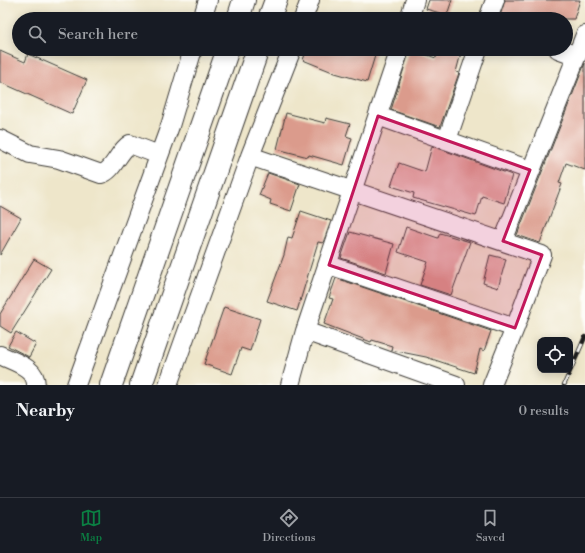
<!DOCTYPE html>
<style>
:root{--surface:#171b24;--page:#20242c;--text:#f1f3f6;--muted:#9ea1a6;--line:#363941;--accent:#0b8043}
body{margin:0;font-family:"Libre Bodoni",serif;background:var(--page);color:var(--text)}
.controls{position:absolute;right:12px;bottom:12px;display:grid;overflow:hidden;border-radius:8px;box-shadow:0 2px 10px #0003}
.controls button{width:36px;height:36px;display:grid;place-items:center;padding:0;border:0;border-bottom:1px solid var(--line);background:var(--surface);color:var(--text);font:20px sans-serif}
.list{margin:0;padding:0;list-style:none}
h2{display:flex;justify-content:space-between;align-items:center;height:52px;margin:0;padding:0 16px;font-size:17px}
h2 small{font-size:13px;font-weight:400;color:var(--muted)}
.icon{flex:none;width:22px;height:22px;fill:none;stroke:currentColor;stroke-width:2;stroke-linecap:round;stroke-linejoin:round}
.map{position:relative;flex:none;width:585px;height:385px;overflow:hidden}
.search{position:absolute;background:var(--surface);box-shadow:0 2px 10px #0003;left:12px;right:12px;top:12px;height:44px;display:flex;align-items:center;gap:10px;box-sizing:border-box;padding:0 14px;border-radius:22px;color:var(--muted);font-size:15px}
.sheet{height:112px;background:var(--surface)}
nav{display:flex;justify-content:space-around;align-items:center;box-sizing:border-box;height:56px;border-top:1px solid var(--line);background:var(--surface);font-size:11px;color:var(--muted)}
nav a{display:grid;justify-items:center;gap:2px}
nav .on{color:var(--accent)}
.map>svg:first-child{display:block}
.building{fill:#db9b8c}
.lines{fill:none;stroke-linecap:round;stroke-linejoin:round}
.minor-casing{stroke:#3c3a36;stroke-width:20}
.major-casing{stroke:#3c3a36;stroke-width:24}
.minor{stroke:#fff;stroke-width:18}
.major{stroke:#fff;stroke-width:22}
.rail-casing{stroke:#1c1c1c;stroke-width:4.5}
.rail{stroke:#fdfcf7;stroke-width:3;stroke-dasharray:9;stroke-linecap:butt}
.marked{fill:#c2185b;fill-opacity:0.2;stroke:#c2185b;stroke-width:3;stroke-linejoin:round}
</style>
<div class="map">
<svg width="585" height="385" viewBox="0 0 585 385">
<rect width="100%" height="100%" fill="#fdfcf7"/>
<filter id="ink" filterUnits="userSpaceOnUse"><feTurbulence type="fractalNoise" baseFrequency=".025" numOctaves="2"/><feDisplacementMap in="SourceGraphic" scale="8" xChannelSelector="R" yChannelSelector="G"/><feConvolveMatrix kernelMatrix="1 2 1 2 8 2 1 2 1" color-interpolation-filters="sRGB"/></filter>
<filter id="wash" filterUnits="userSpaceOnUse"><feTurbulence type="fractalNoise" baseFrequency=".012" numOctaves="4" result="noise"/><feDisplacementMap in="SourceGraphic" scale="16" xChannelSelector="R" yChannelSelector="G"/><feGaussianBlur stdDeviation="0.9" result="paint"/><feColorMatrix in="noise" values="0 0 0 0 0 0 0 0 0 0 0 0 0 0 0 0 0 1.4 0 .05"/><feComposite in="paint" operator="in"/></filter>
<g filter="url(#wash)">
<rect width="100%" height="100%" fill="#eee6ca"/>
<g id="blocks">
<path class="building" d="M429 0H452L447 15 426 9Z
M505 0H580L574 19H499Z
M307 49H377L367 82 335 73 303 60Z
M410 49 436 58 439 49H462L456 72 459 73 440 127 391 110Z
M0 51 25 62 28 54 87 80 72 114 0 82Z
M585 63V170L566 163 559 183 562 184 540 243 517 235Z
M286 113 325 123 326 118 350 124 346 136 352 138 344 165 309 155 308 157 277 149Z
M432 146 512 175 504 203 482 196 476 216 413 198 414 193 391 186 399 163 425 172Z
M268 173 300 184 291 211 270 204 271 200 259 195Z
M0 206 21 218 0 255Z
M301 211 331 221 323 243 318 242 297 311 267 301 284 255 288 237 292 238Z
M406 227 438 238 440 233 470 242 451 295 420 285 428 262 398 252Z
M350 232 394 244 386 273 341 258Z
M490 255 506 259 498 288 483 283Z
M34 259 51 269 11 333 0 326V314Z
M336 278 491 331 484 351 480 349 474 373 426 357 391 350 392 346 372 340 371 342 324 324 333 299 329 298Z
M224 307 260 319 250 351 241 348 232 374 204 364Z
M16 332 36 344 29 357 8 346Z"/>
</g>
</g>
<g filter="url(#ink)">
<use href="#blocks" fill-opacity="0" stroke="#3c3a36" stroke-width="1"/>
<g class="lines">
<g class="minor-casing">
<path id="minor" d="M202 19 208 0
M303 19 310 0
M409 19 415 0
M488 19 495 0
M558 49 577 56
M378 116 530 170
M0 139 30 154 59 159 101 174C114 171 118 151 130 144L159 155
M447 140 478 49
M250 156 542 255 515 328 492 385
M503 241 585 35
M329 265 515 328
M305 331 456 385
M0 355C14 362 36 367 36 385
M76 385 170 126 193 49
M168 385 250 156 292 49
M290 385 305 331 400 49"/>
</g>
<g class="major-casing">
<path id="major" d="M238 19 244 0
M269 19 276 0
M111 385 228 49
M141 385 258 49"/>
</g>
<use href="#minor" class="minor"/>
<use href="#major" class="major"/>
<g class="rail-casing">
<path id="rail" d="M564 385 585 337"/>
</g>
<use href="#rail" class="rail"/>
</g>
</g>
<path class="marked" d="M378 116 530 170 503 241 542 255 515 328 329 265Z"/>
</svg>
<div class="controls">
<button><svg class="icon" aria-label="locate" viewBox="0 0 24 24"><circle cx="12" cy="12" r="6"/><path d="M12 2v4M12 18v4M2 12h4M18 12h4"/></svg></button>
</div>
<div class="search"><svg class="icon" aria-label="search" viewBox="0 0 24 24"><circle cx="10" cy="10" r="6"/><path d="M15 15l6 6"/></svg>Search here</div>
</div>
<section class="sheet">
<h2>Nearby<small>0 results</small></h2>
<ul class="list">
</ul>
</section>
<nav>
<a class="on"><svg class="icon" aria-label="map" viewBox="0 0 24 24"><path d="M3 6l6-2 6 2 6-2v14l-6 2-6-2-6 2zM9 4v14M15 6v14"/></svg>Map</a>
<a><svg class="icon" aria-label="directions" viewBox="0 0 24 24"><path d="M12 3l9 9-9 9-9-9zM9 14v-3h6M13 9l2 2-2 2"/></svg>Directions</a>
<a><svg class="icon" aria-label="saved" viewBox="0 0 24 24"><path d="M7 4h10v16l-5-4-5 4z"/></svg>Saved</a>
</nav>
